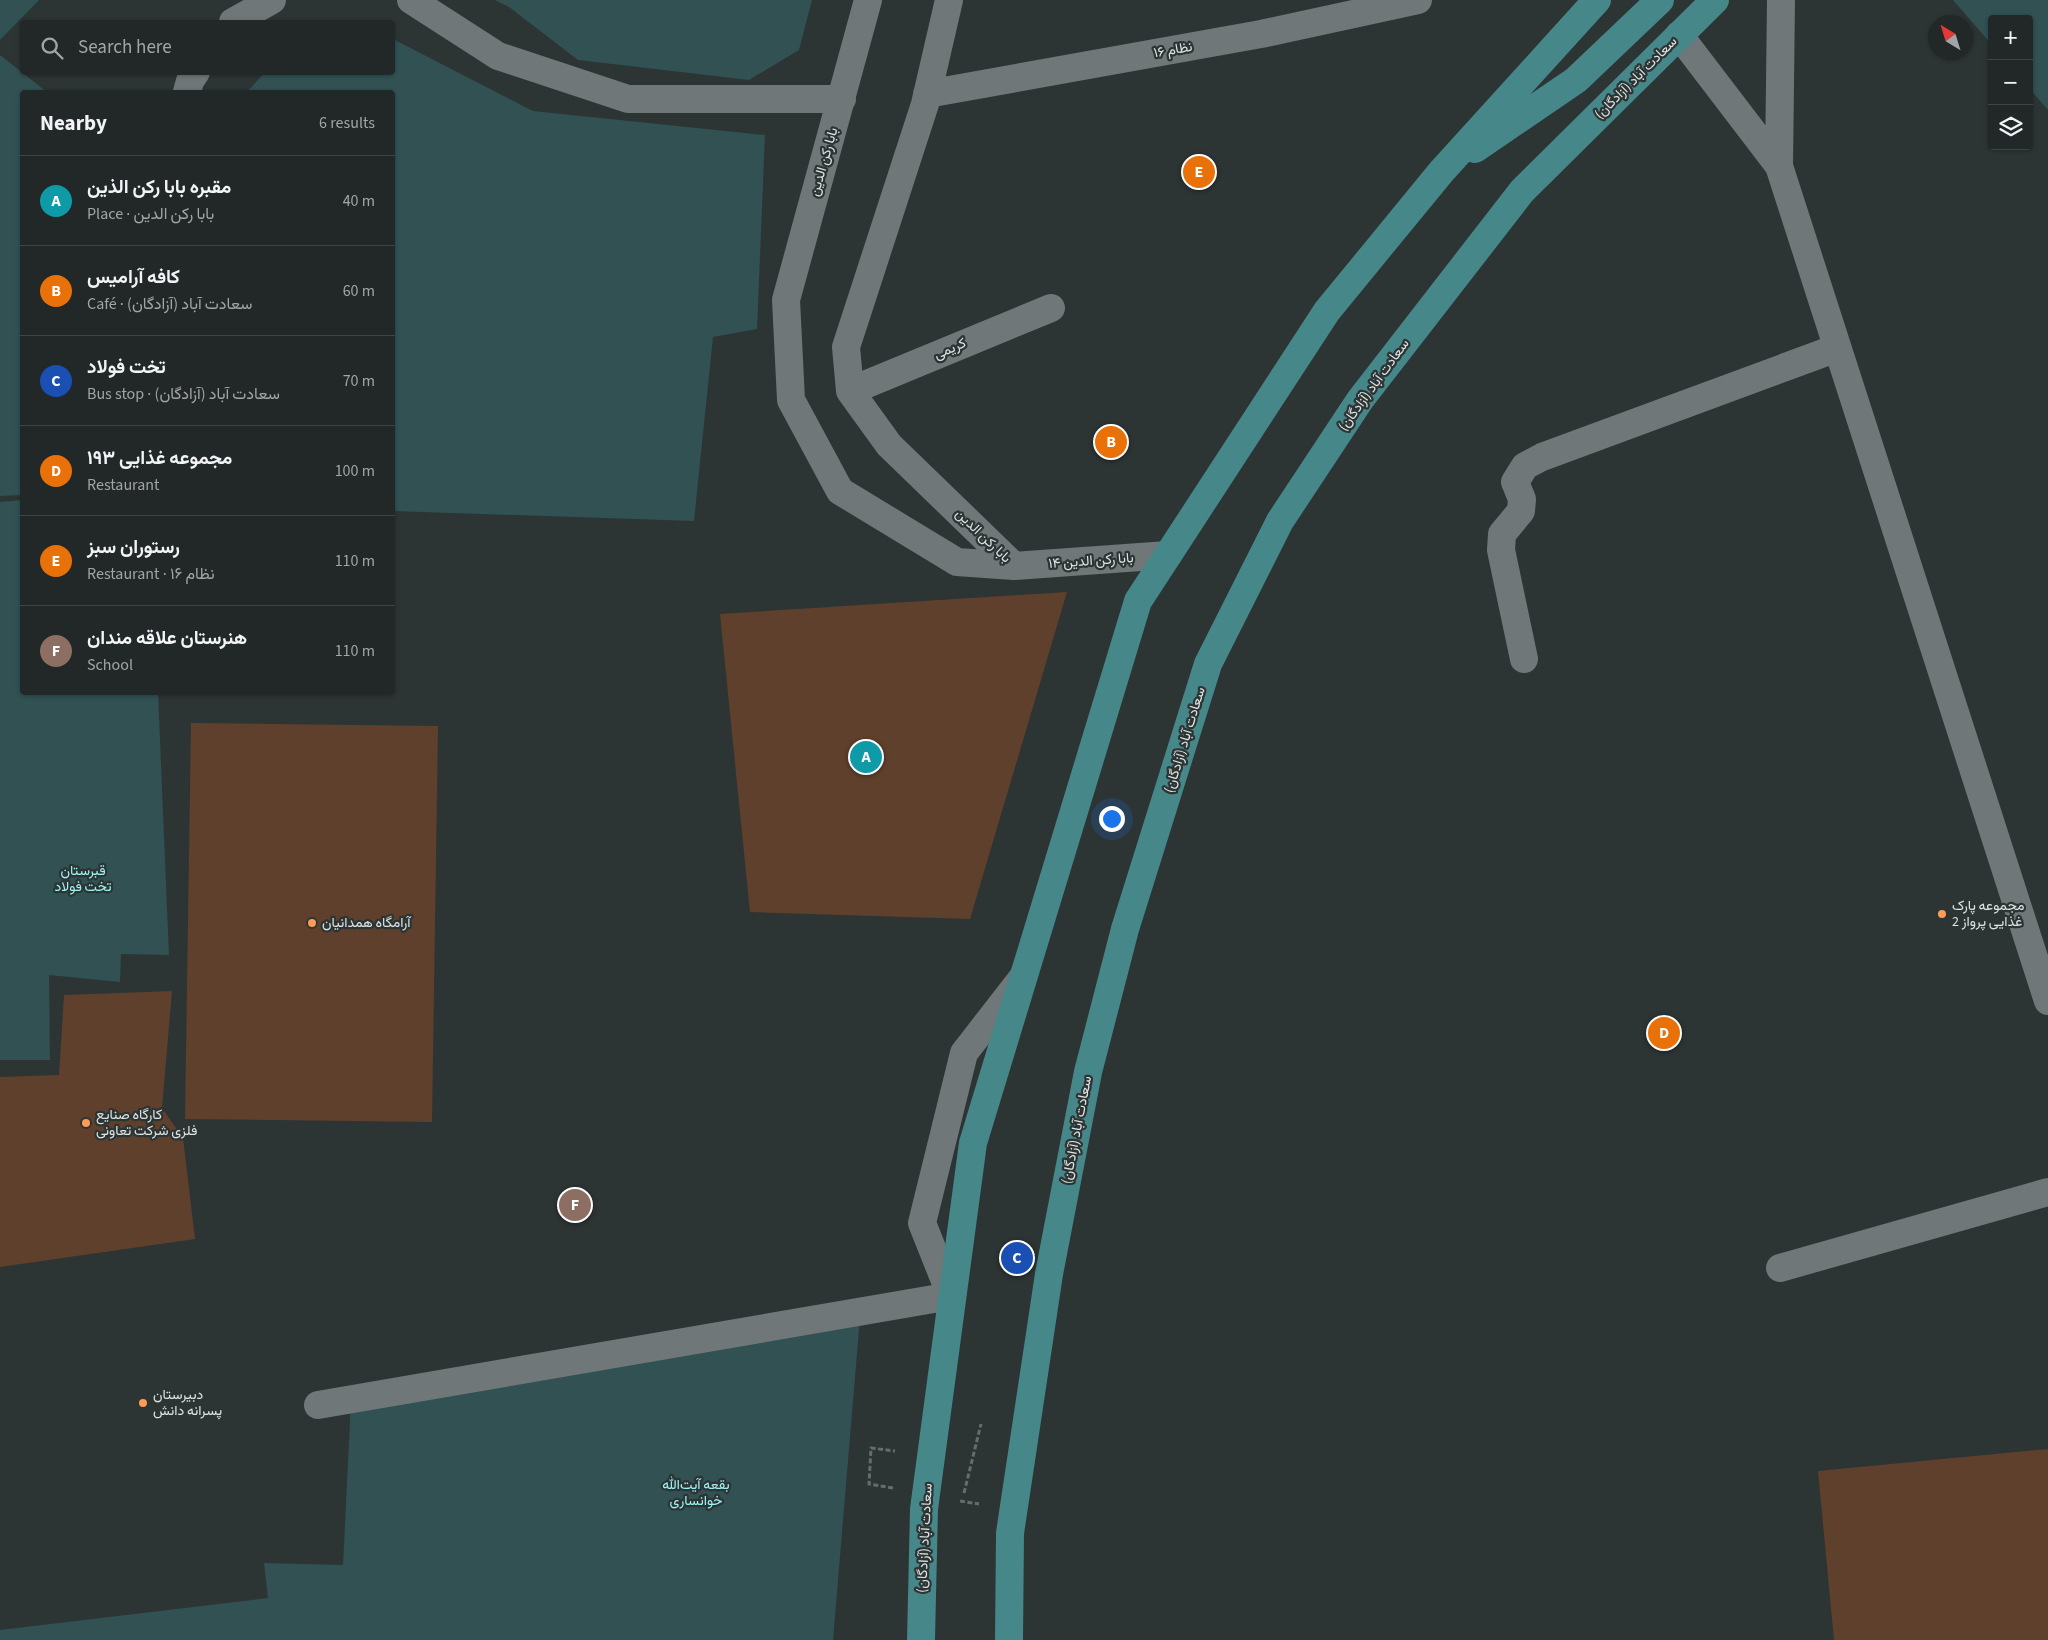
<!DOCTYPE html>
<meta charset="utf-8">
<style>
:root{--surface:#222727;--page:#2a2f2f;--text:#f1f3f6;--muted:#a2a5a7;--line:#3f4444;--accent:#95b2f1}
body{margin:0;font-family:"Source Sans 3",Vazirmatn,sans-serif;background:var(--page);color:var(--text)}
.controls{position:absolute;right:15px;top:15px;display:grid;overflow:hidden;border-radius:5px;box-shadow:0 1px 4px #0004}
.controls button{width:45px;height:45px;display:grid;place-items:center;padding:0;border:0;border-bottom:1px solid var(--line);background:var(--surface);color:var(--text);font:25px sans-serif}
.compass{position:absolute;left:1928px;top:15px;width:45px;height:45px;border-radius:50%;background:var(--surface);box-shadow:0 1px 4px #0004;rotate:322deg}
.you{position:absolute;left:1111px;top:818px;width:18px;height:18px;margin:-12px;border:4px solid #fff;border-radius:50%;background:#1a73e8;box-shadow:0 0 0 8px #1a73e833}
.badge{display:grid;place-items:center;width:32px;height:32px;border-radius:50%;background:var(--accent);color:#fff;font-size:16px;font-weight:700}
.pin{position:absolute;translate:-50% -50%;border:2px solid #fff;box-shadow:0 1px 5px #0006}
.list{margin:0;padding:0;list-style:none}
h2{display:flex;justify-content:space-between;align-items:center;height:65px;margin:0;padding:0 20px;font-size:21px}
h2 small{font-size:16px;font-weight:400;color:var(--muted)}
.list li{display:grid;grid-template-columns:32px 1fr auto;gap:15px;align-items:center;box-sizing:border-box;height:90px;padding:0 20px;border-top:1px solid var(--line)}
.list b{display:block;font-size:19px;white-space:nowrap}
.list p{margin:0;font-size:16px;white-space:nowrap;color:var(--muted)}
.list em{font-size:16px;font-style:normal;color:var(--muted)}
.icon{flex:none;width:28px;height:28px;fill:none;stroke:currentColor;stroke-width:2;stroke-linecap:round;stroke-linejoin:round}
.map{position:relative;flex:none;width:2048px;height:1640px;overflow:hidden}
.search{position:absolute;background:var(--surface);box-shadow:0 1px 4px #0004;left:20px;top:20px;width:375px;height:55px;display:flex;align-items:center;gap:12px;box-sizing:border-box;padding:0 18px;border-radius:5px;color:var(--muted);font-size:19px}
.panel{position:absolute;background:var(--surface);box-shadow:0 1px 4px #0004;left:20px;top:90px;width:375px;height:605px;border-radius:5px}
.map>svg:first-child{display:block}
.green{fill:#315152}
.building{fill:#5f402c}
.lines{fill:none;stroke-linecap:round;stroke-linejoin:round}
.path{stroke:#656c6c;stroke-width:3;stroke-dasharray:5 2.5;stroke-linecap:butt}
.minor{stroke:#6f7778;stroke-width:28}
.major{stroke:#468789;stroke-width:28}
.poi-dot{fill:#fd9c56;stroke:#2d3434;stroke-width:2}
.labels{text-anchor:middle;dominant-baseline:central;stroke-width:4.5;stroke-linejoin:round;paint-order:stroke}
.street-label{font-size:14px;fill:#dee3e3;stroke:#2d3434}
.park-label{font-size:14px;fill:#9df3f7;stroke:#2d3434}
.poi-label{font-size:14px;fill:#dee3e3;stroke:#2d3434;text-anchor:start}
</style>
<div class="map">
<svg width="2048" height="1640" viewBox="0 0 2048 1640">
<rect width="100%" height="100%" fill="#2d3434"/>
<path class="green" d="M0 0H39L0 40Z
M495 0H812L799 50 749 80 578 60 509 7Z
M1953 0H2048V110L2029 88V19H1992V45Z
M393 39 533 111 765 135 757 329 713 337 694 521 393 511 392 92H247L264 73 392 72Z
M0 55 47 92H22V495L0 496Z
M22 500V692L158 693 169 955 121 954 120 982 49 975 50 1060H0V502Z
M860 1318 833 1640H0V1630L268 1598 264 1563 343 1565 351 1401Z"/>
<path class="building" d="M1067 592 970 919 750 912 720 614Z
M191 723 438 726 432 1122 185 1119Z
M172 991 162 1108 183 1138 195 1239 0 1267V1077L59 1075 64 995Z
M2048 1449V1640H1834L1818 1471Z"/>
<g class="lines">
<path class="path" d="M893 1488 869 1484 871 1448 895 1451
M964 1493 981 1424
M960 1501 979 1504"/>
<path class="minor" d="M411 0 498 56 628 99H842
M868 0 786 300 791 400 840 491 957 562 1014 566 1168 555
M949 0 925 104 846 347 850 391 889 445 1014 566
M1781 0 1779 166 2048 1001
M233 22 272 0
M1679 35 1779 166
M187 92 190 81 196 72
M927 94 1261 34 1418 0
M850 391 1051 308
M1524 659 1501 550 1502 534 1521 511 1522 499 1515 482 1525 466 1542 457 1837 348
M1780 1268 2048 1192
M318 1405 951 1296 922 1223 964 1053 1023 977"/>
<path class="major" d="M1475 149 1576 80 1660 0
M921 1640 924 1509 973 1143 1138 601 1327 311 1441 172 1597 0
M1009 1640 1010 1533 1049 1274 1088 1072 1125 929 1208 664 1280 521 1360 400 1522 191 1715 0"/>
</g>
<g class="poi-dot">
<circle cx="1942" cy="914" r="5"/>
<circle cx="312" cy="923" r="5"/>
<circle cx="86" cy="1123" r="5"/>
<circle cx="143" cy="1403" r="5"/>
</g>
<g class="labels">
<g class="street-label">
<text transform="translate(1173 50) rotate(-10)">نظام ۱۶</text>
<text transform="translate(1636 78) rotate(-45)">سعادت آباد (آزادگان)</text>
<text transform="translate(824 162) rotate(-74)">بابا رکن الدین</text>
<text transform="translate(950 349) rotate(-23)">کریمی</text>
<text transform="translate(1374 385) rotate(-54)">سعادت آباد (آزادگان)</text>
<text transform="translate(983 536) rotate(44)">بابا رکن الدین</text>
<text transform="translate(1091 561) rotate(-4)">بابا رکن الدین ۱۴</text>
<text transform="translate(1185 740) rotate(-73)">سعادت آباد (آزادگان)</text>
<text transform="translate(1077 1130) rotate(-79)">سعادت آباد (آزادگان)</text>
<text transform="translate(925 1538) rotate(-87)">سعادت آباد (آزادگان)</text>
</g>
<g class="park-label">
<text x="83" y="871">قبرستان<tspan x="83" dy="16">تخت فولاد</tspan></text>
<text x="696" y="1485">بقعه آیت‌الله<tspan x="696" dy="16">خوانساری</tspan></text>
</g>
<g class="poi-label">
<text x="1952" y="906">مجموعه پارک<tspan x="1952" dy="16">غذایی پرواز 2</tspan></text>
<text x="322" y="923">آرامگاه همدانیان</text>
<text x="96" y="1115">کارگاه صنایع<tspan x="96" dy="16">فلزی شرکت تعاونی</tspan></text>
<text x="153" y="1395">دبیرستان<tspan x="153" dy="16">پسرانه دانش</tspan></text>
</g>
</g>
</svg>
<div class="controls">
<button>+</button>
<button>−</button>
<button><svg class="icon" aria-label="layers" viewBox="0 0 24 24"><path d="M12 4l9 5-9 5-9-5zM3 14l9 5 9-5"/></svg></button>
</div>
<svg class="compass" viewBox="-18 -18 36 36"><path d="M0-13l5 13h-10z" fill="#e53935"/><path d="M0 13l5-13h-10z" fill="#a2a5a7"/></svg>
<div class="you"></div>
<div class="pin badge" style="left:866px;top:757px;background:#0f9aa8">A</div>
<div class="pin badge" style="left:1111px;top:442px;background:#e8710a">B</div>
<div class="pin badge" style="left:1017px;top:1258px;background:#1a4fb4">C</div>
<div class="pin badge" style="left:1664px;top:1033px;background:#e8710a">D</div>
<div class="pin badge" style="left:1199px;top:172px;background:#e8710a">E</div>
<div class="pin badge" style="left:575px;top:1205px;background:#8d6e63">F</div>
<div class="search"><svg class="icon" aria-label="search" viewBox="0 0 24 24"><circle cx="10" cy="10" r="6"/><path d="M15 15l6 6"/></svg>Search here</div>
<section class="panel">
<h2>Nearby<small>6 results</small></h2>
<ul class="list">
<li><span class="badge" style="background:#0f9aa8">A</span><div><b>مقبره بابا رکن الذین</b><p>Place · بابا رکن الدین</p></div><em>40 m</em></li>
<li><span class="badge" style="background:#e8710a">B</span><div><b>کافه آرامیس</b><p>Café · سعادت آباد (آزادگان)</p></div><em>60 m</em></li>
<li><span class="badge" style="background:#1a4fb4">C</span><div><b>تخت فولاد</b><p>Bus stop · سعادت آباد (آزادگان)</p></div><em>70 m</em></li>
<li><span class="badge" style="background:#e8710a">D</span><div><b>مجموعه غذایی ۱۹۳</b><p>Restaurant</p></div><em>100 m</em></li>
<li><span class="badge" style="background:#e8710a">E</span><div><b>رستوران سبز</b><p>Restaurant · نظام ۱۶</p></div><em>110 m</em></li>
<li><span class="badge" style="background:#8d6e63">F</span><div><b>هنرستان علاقه مندان</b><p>School</p></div><em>110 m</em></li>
</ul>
</section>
</div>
